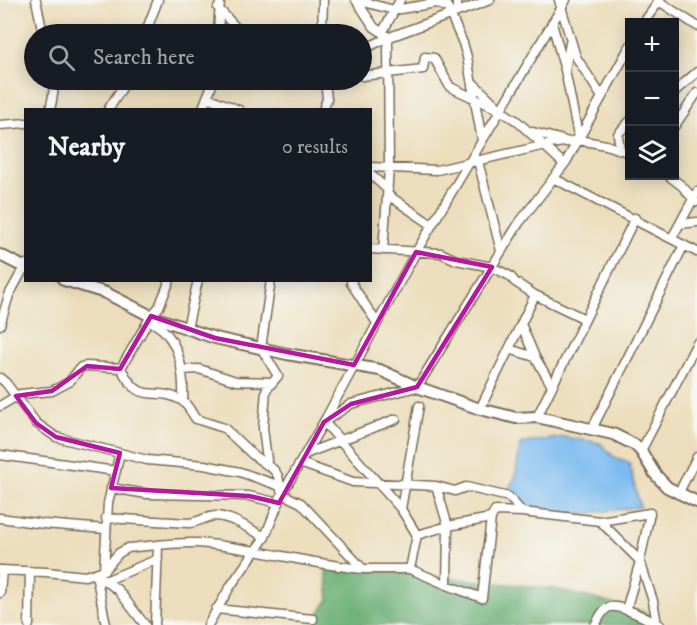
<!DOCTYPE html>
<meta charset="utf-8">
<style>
:root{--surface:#171b24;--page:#242831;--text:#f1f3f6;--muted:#9ea1a6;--line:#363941}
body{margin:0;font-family:"IM FELL DW Pica",serif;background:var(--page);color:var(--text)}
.controls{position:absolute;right:18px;top:18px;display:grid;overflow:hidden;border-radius:0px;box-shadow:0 3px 15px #0003}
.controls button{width:54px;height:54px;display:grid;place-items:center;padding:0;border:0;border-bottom:2px solid var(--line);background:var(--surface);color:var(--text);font:30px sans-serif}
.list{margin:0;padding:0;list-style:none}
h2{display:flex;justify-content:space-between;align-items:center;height:78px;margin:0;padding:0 24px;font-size:26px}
h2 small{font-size:20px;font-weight:400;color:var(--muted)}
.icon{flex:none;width:33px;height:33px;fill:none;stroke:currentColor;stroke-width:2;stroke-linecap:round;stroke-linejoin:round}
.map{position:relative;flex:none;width:697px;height:625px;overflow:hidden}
.search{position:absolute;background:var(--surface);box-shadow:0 3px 15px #0003;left:24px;top:24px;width:348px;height:66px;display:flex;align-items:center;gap:15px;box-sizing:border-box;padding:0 21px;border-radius:33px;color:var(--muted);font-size:22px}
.panel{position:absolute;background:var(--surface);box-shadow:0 3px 15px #0003;left:24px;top:108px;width:348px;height:174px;border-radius:0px}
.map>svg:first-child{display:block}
.forest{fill:#6aaf74;stroke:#526c49;stroke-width:1.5}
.water{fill:#7cbbf0;stroke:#5c7287;stroke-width:1.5}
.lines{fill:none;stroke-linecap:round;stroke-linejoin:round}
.minor-casing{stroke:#796955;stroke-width:11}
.tertiary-casing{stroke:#796955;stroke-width:14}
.minor{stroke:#fff;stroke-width:8}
.tertiary{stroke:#fff;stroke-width:10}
.marked{fill:none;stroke:#b5179e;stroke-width:4.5;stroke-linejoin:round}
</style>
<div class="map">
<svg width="697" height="625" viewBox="0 0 697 625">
<rect width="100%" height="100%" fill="#f6f6f2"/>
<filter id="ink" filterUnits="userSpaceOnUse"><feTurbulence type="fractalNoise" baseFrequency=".0167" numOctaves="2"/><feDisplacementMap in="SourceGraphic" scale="12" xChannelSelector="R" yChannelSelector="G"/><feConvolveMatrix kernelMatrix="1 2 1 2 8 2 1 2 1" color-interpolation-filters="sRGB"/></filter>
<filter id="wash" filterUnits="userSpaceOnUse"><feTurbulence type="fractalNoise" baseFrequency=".008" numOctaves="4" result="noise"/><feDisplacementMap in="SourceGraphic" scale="24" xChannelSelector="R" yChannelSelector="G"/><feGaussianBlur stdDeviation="1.35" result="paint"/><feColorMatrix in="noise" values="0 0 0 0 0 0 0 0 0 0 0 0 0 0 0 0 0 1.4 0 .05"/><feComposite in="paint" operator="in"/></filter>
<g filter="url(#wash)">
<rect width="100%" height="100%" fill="#ecdebc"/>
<path class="forest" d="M325 565 556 589 647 613 659 625H317L318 615 329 599Z"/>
<path class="water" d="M564 437 600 443 614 457 629 462 640 507 559 516 534 514 509 497 510 487 516 475 520 444Z"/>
</g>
<g filter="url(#ink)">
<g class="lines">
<g class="minor-casing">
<path id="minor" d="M36 0 43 34
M356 0 374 27 386 35 388 41 389 169 383 250
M356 0 394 10 436 3 448 8
M444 0 463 43 467 57 482 140
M457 0V12
M559 0 576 57 602 97
M657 0 697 26
M218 8 239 31 244 34
M644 22 660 0
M552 23 564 67
M382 33 400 0
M145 34 158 0
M218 34 220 0
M322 34 323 0
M570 43 565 70 579 140
M362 50 387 38 490 0
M362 76 423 69 425 57 434 58 450 87 500 110 517 121 564 164
M473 83 496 105
M674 92 697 72
M207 97 239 110
M50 110C52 99 56 89 51 80
M108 110 127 80
M202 110 214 80
M323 110 327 99 325 80
M0 125 26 123
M674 127 697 93
M529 131 563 140
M620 150 618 134 630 121
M478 161 501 251
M370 167 437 170 550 144 579 140 606 145 630 153
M370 174 388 190
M669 176 682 186 696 202
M553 178 697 252
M388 195 432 225
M680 224 697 222
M672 238 697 192
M370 249 441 253 456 260 492 267 510 276 515 282 535 295 585 319
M352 280 351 283 377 323
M149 320C154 324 161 327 165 332 182 350 184 378 183 401
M521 324 535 357
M0 325 9 295 26 264
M187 328 198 280
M509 349 535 357 552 386
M121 368C141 408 154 385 181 400 189 405 191 413 196 419L224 428 253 455 274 470 278 476 280 486
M182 370 199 369 236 381 273 382
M0 378 6 383 36 423 56 437 147 460 204 465 240 472 280 486 282 494 301 503 363 569C307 564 253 547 197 543 175 542 150 546 128 548L119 553 104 570 85 576 46 572 0 570
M0 406 20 394 52 391 69 382 81 367 87 366 121 368 151 316 159 307 170 280
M480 409 535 295
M537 417 635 218
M592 429 684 245
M641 451 697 343
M305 454 396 419
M0 455 116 471
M267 460 263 428 266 390 278 376 261 348 271 280
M300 463 353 482 436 486 448 526 447 585
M111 488 147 494 249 496 279 503
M678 494 697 457
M401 509 419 406
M522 512 600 521 650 513 640 561 653 601 657 624
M0 518 44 524 105 529
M106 518 189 523C199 522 207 516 216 516 233 517 251 530 265 537
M600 521 640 561 626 610
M417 535 448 526 491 518
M363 569H410L447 585 482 598 491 518 495 511 522 512 509 497 466 487 455 491 436 486
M410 569 417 535 401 509 324 422 351 404 417 387 519 223 566 162 630 46
M104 570 108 503 120 453
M96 574 118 590 145 625
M96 574 106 625
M105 581 158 559
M0 593 2 570
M216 609 313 619
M29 625 30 571
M155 625 158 546
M208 625 230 587 265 537 282 494 326 418 416 252 566 0
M595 625C599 619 602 609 610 607 621 604 649 620 660 625"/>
</g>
<g class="tertiary-casing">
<path id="tertiary" d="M0 255 26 268
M64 280 106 293 151 316 215 338 287 354 380 370 417 387 480 409 516 418 537 417 613 434 635 445 641 451 655 474 667 487 697 502"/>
</g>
<use href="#minor" class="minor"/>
<use href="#tertiary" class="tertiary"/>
</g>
</g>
<path class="marked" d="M416 252 492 267 417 387 351 404 324 422 279 503 249 496 111 488 120 453 56 437 36 423 16 396 52 391 87 366 120 369 151 316 215 338 354 365Z"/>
</svg>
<div class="controls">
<button>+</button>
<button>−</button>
<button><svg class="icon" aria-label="layers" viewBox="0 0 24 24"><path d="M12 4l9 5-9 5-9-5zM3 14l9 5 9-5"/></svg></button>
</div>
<div class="search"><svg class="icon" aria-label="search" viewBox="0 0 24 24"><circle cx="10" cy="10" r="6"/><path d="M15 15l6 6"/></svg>Search here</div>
<section class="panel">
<h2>Nearby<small>0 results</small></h2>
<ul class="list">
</ul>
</section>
</div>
